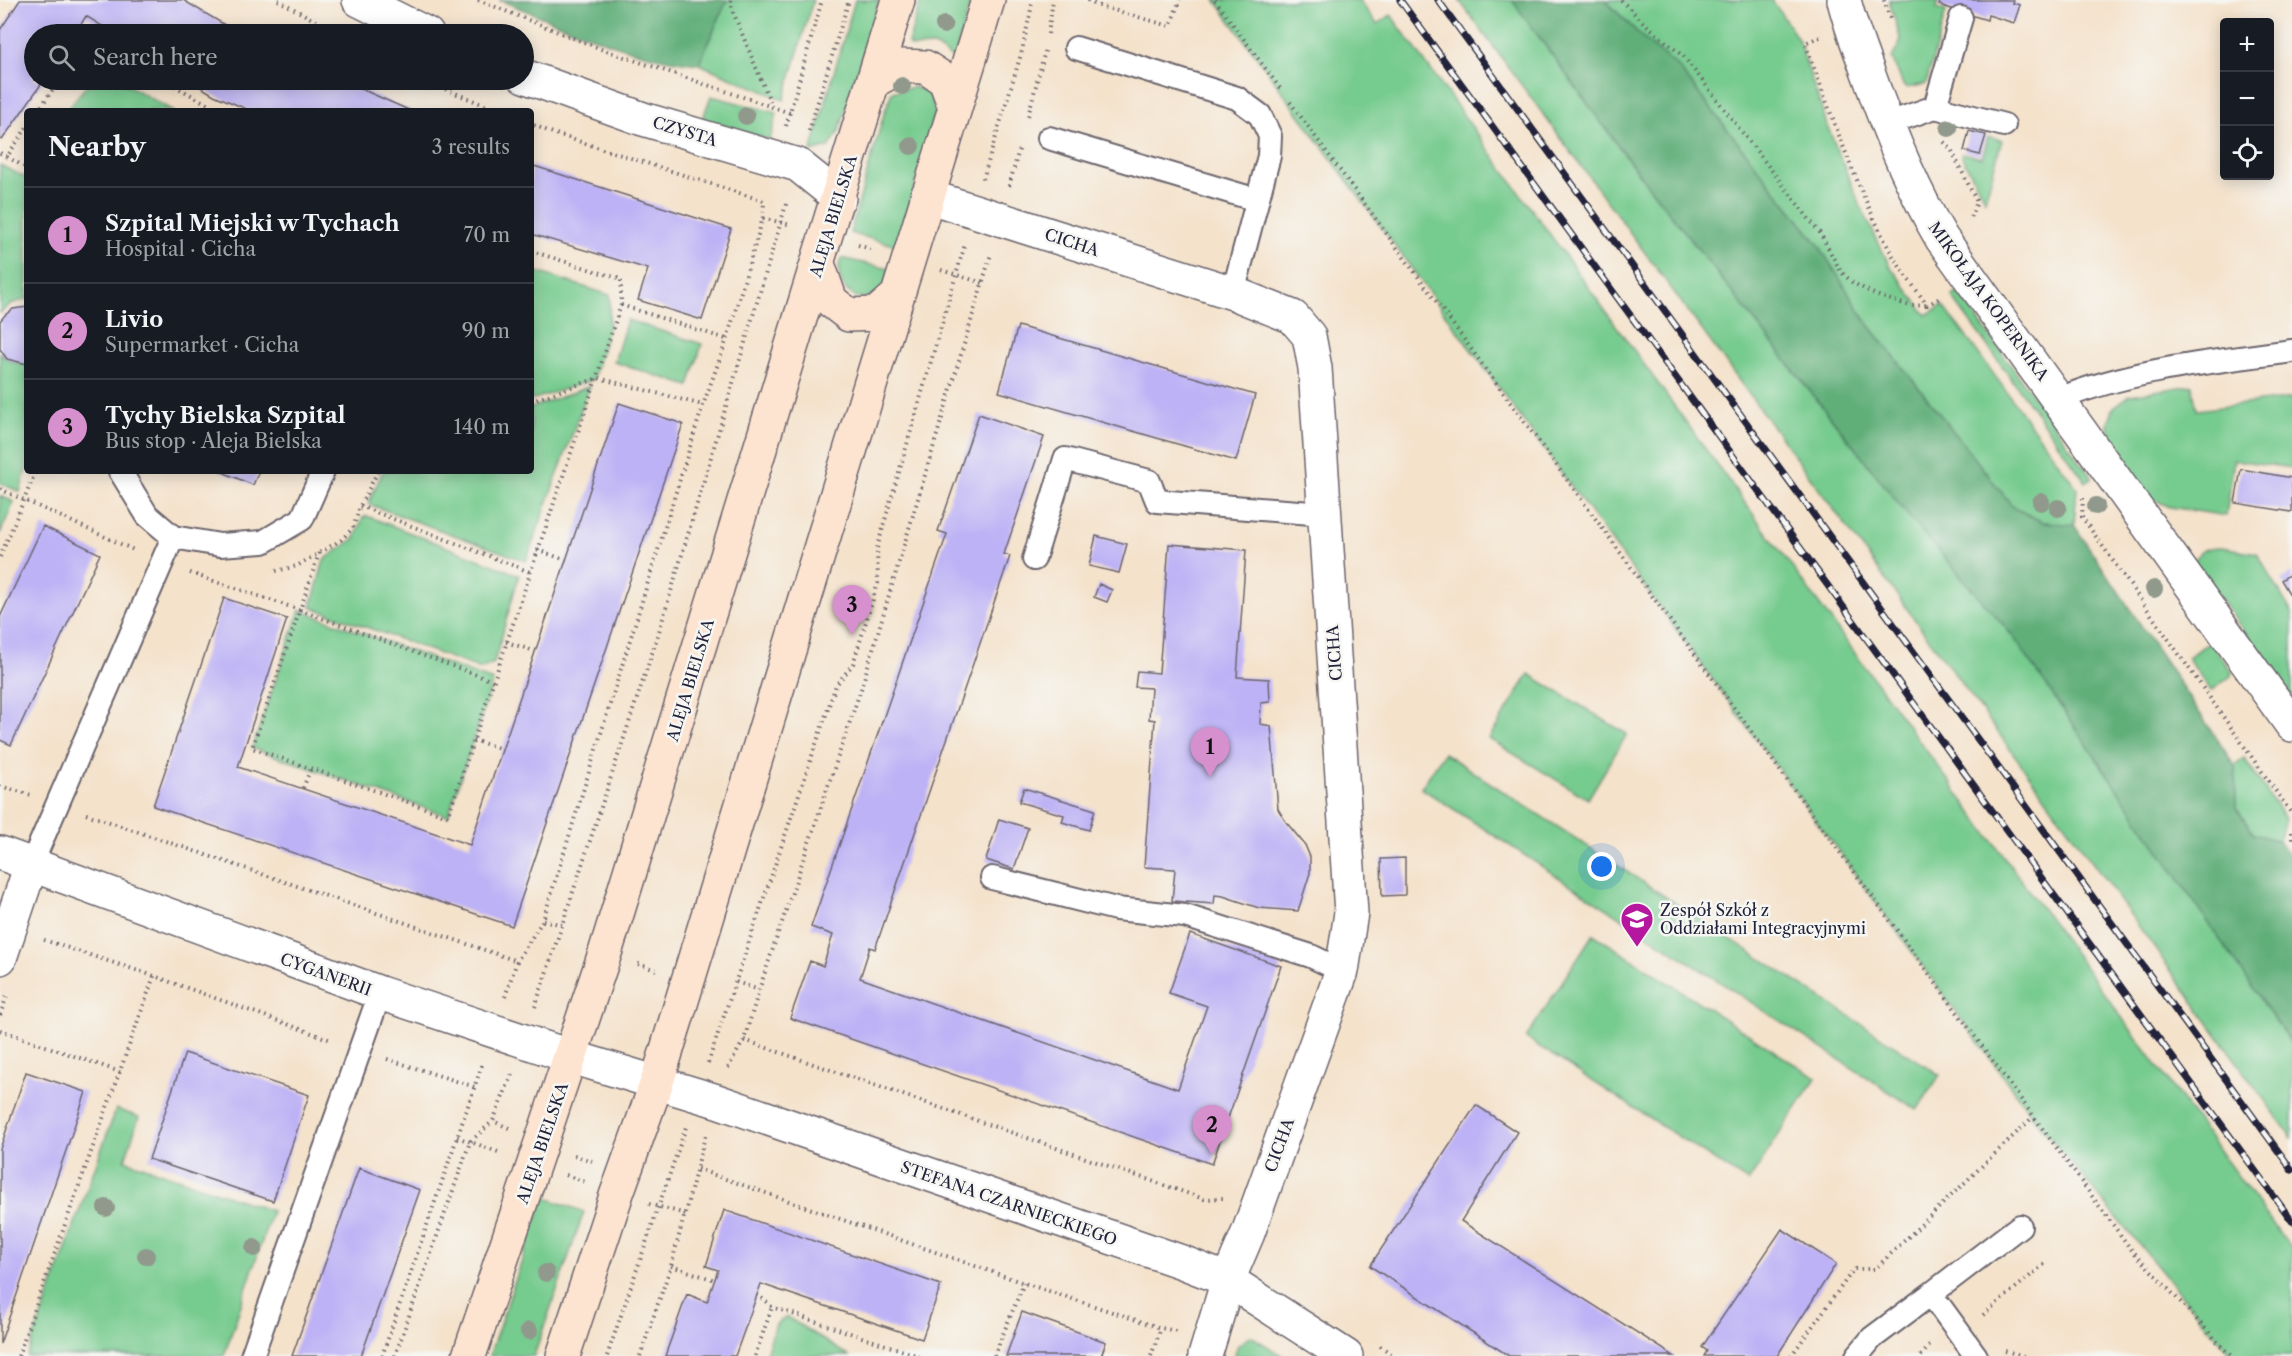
<!DOCTYPE html>
<meta charset="utf-8">
<style>
:root{--surface:#171b24;--page:#20242c;--text:#f1f3f6;--muted:#9ea1a6;--line:#363941;--accent:#d690ce}
body{margin:0;font-family:"Libre Caslon Text",serif;background:var(--page);color:var(--text)}
.controls{position:absolute;right:18px;top:18px;display:grid;overflow:hidden;border-radius:6px;box-shadow:0 3px 15px #0003}
.controls button{width:54px;height:54px;display:grid;place-items:center;padding:0;border:0;border-bottom:2px solid var(--line);background:var(--surface);color:var(--text);font:30px sans-serif}
.you{position:absolute;left:1602px;top:867px;width:21px;height:21px;margin:-15px;border:4px solid #fff;border-radius:50%;background:#1a73e8;box-shadow:0 0 0 9px #1a73e833}
.badge{display:grid;place-items:center;width:39px;height:39px;border-radius:50%;background:var(--accent);color:#111;font-size:20px;font-weight:700}
.pin{position:absolute;translate:-50% -50px;filter:drop-shadow(0 2px 3px #0008)}
.pin::after{content:'';position:absolute;top:32px;width:21px;height:18px;background:inherit;clip-path:polygon(0 0,100% 0,50% 100%)}
.list{margin:0;padding:0;list-style:none}
h2{display:flex;justify-content:space-between;align-items:center;height:78px;margin:0;padding:0 24px;font-size:26px}
h2 small{font-size:20px;font-weight:400;color:var(--muted)}
.list li{display:grid;grid-template-columns:39px 1fr auto;gap:18px;align-items:center;box-sizing:border-box;height:96px;padding:0 24px;border-top:2px solid var(--line)}
.list b{display:block;font-size:22px;white-space:nowrap}
.list p{margin:0;font-size:20px;white-space:nowrap;color:var(--muted)}
.list em{font-size:20px;font-style:normal;color:var(--muted)}
.icon{flex:none;width:33px;height:33px;fill:none;stroke:currentColor;stroke-width:2;stroke-linecap:round;stroke-linejoin:round}
.map{position:relative;flex:none;width:2292px;height:1356px;overflow:hidden}
.search{position:absolute;background:var(--surface);box-shadow:0 3px 15px #0003;left:24px;top:24px;width:510px;height:66px;display:flex;align-items:center;gap:15px;box-sizing:border-box;padding:0 21px;border-radius:33px;color:var(--muted);font-size:22px}
.panel{position:absolute;background:var(--surface);box-shadow:0 3px 15px #0003;left:24px;top:108px;width:510px;height:366px;border-radius:6px}
.map>svg:first-child{display:block}
.green{fill:#76cb8e;stroke:#4c7664;stroke-width:1.5}
.forest{fill:#60af79;stroke:#41685a;stroke-width:1.5}
.building{fill:#bdb2f5}
.lines{fill:none;stroke-linecap:round;stroke-linejoin:round}
.lane-casing{stroke:#6c656d;stroke-width:26}
.street-casing{stroke:#6c656d;stroke-width:36}
.secondary-casing{stroke:#6c656d;stroke-width:36}
.path{stroke:#6c656d;stroke-width:4;stroke-dasharray:1.5 4.5;stroke-linecap:butt}
.lane{stroke:#fff;stroke-width:22}
.street{stroke:#fff;stroke-width:33}
.secondary{stroke:#fde4d1;stroke-width:33}
.rail-casing{stroke:#22223b;stroke-width:7}
.rail{stroke:#f6f6f2;stroke-width:4.5;stroke-dasharray:14;stroke-linecap:butt}
.tree{fill:#90998c}
.labels{text-anchor:middle;dominant-baseline:central;stroke-width:5;stroke-linejoin:round;paint-order:stroke}
.street-label{font-size:16px;fill:#22223b;stroke:#f6f6f2}
.poi-label{font-size:16px;fill:#22223b;stroke:#f6f6f2;text-anchor:start}
</style>
<div class="map">
<svg width="2292" height="1356" viewBox="0 0 2292 1356">
<rect width="100%" height="100%" fill="#f6f6f2"/>
<filter id="ink" filterUnits="userSpaceOnUse"><feTurbulence type="fractalNoise" baseFrequency=".0167" numOctaves="2"/><feDisplacementMap in="SourceGraphic" scale="12" xChannelSelector="R" yChannelSelector="G"/><feConvolveMatrix kernelMatrix="1 2 1 2 8 2 1 2 1" color-interpolation-filters="sRGB"/></filter>
<filter id="wash" filterUnits="userSpaceOnUse"><feTurbulence type="fractalNoise" baseFrequency=".008" numOctaves="4" result="noise"/><feDisplacementMap in="SourceGraphic" scale="24" xChannelSelector="R" yChannelSelector="G"/><feGaussianBlur stdDeviation="1.35" result="paint"/><feColorMatrix in="noise" values="0 0 0 0 0 0 0 0 0 0 0 0 0 0 0 0 0 1.4 0 .05"/><feComposite in="paint" operator="in"/></filter>
<g filter="url(#wash)">
<rect width="100%" height="100%" fill="#f4e2cb"/>
<path class="green" d="M727 0H813L784 100 699 64Z
M855 0H879L839 132 829 147 811 152Z
M921 0H971L954 59 934 46 912 47 908 44Z
M1215 0H1359L1377 24 1391 15 1704 447 2292 1250V1356H2232L2033 1117Z
M1459 0H1512L1639 174 1907 514 2012 635 2280 1027 2292 1045V1138L2013 753Z
M1605 0H1772L1798 39 1827 125 1861 207 1890 266 1926 315 1943 305 2077 488 2074 525 2043 522 2014 508 1866 321 1818 244 1678 67 1645 40Z
M1889 0H1931L1938 2 1937 8 1946 11 1926 84 1907 88 1903 85 1892 58 1901 41Z
M91 80H119L173 111H66Z
M914 87 929 93 935 111 898 246 850 233 884 114 892 92Z
M711 96 777 113 770 140 702 120Z
M1988 137 2002 140 1985 200 1961 155 1962 153 1982 158Z
M0 165 27 178V299L11 304 0 313Z
M841 258 890 269C888 275 886 282 883 287 865 313 830 289 841 258Z
M531 270 610 295 609 326 593 380 531 400Z
M1958 292 2092 478 2086 482 1952 297Z
M627 320 702 344 689 386 614 362Z
M0 352C7 362 15 364 27 363V468L20 492 0 483Z
M2192 385 2197 410 2292 398V468L2234 460 2226 516 2170 507 2146 496 2109 437 2108 423 2114 407 2130 395Z
M590 386 526 561 368 504 383 471H531V408Z
M0 496 14 502 0 534Z
M367 516 519 575 494 663 481 669 311 607 324 560 355 538 363 517Z
M2221 547 2257 553 2292 613V698L2194 562C2200 548 2207 548 2221 547Z
M300 610 493 681 448 816 252 748Z
M2207 644 2212 645 2232 672 2231 676 2211 691 2187 657Z
M1529 674 1627 734 1588 799 1489 739Z
M1444 753 1940 1075 1917 1110 1421 788Z
M2244 758 2285 819 2279 841 2254 834 2236 808 2235 766Z
M1593 934 1816 1078 1748 1182 1526 1038Z
M116 1109 139 1117 125 1160 272 1211 224 1356H27Z
M544 1197 584 1212 534 1356H489Z
M787 1317 849 1356H765L776 1324Z
M1251 1336 1283 1356H1234L1238 1345Z"/>
<path class="forest" d="M499 0H727L699 64C632 59 562 24 499 0Z
M1512 0H1605L1645 40 1678 67 1818 244 1866 321 2014 508 2043 522 2074 525 2235 766 2236 808 2254 834 2279 841 2292 860V1045L2012 635 1907 514 1639 174Z"/>
<g id="blocks">
<path class="building" d="M20 0H183L240 34H115L86 16 75 34H34V80H44L2 140 0 139V30Z
M1941 0H2013L2012 3 2020 5 2014 23 1988 15 1987 20 1939 5Z
M189 80H341L411 111H251L214 95Z
M1969 131 1986 135 1980 155 1964 151Z
M531 165 731 229 702 320 638 300 648 269 531 234Z
M27 307V364L7 359 0 349V321L5 315 13 309Z
M1018 326 1255 395 1236 461 999 392Z
M619 403 683 424 512 926 153 806 224 598 287 619 238 767 470 845Z
M979 414 1044 437 1004 554 1010 556 875 949 870 947 860 978 1178 1089 1207 1006 1169 993 1190 934 1281 966 1212 1164 790 1018 810 961 823 966 833 935 811 927 947 534 938 531Z
M2241 469 2292 478V512L2235 503Z
M220 471H259L253 485Z
M43 526 100 554 11 745 0 740V617Z
M1096 536 1127 544 1119 573 1089 566Z
M1169 544 1246 550 1237 677 1269 679 1270 702 1261 703 1260 724 1271 726 1278 809 1286 822 1305 845 1310 857V873L1298 911 1259 908 1223 896 1215 895 1214 904 1172 901 1175 869 1144 867 1155 720 1149 719 1151 688 1135 687 1137 671 1159 673Z
M2292 573V598L2281 580Z
M1099 584 1112 590 1107 602 1094 597Z
M1024 788 1095 810 1089 830 1062 822 1064 815 1019 802Z
M999 819 1028 828 1014 869 986 860Z
M1405 858V895L1382 896 1381 859Z
M185 1053 309 1095 273 1201 149 1159Z
M26 1072 86 1092 0 1344V1149Z
M1476 1105 1517 1132 1461 1221 1674 1356H1509L1370 1266Z
M359 1168 420 1190 361 1356H292Z
M724 1210 941 1285 922 1339 761 1284 735 1356H665L687 1294 707 1302 718 1270 706 1266Z
M1782 1229 1836 1264 1777 1356H1704L1707 1351 1702 1347Z
M1022 1312 1106 1342 1101 1356H1006Z"/>
</g>
</g>
<g filter="url(#ink)">
<use href="#blocks" fill-opacity="0" stroke="#6c656d" stroke-width="1.5"/>
<g class="lines">
<g class="lane-casing">
<path id="lane" d="M1076 48 1237 98 1260 115 1270 136 1269 156 1233 293
M1935 107 2004 125
M1886 124 1935 107 1961 18
M1049 138 1257 200
M2059 399C2133 369 2213 362 2292 351
M120 471 147 515 173 537 220 545 263 542 302 519 323 471
M1034 559 1065 459 1149 481 1157 501 1325 514
M31 865 173 537
M992 878 1116 909 1185 916 1311 956 1342 971
M1931 1294 2020 1226
M252 1356 380 993
M1857 1356 1872 1338 1931 1294 1976 1356"/>
</g>
<g class="street-casing">
<path id="street" d="M359 0 427 34
M1844 0C1850 25 1860 50 1869 75 1889 132 1911 187 1942 239L2292 725
M524 76 643 119 798 165 839 198
M927 196 1233 293 1293 317 1309 336 1315 368 1351 913 1342 971 1248 1233 1228 1280 1205 1356
M0 853 380 993 572 1057 717 1101 1182 1262 1228 1280 1346 1356
M0 958 31 865"/>
</g>
<g class="secondary-casing">
<path id="secondary" d="M874 81 901 66 925 67 945 80 955 107
M818 264 831 301 849 315 876 314 898 295
M469 1356 605 953 898 0
M563 1356 617 1193 657 1082 988 0"/>
</g>
<path class="path" d="M278 0 339 34
M478 0 601 49 790 113
M731 0 733 12 772 106
M1088 0 1096 5 1170 26 1180 0
M1215 0 1282 91
M1621 0 1643 22 1684 57 1820 233 1841 272 1853 283 1876 295 1910 306 1927 305
M1884 0 1890 19
M1048 34 1053 0
M1820 37 1805 43C1832 116 1856 188 1893 256 1903 273 1916 289 1927 305L1942 297
M164 80 220 111
M423 80 499 111
M1290 102 2130 1248 2231 1356
M38 111 59 80
M1028 116 1045 51
M786 126 822 0
M809 131 849 0
M1944 142 1951 149 1977 202 1971 217
M0 153 7 157 27 127
M7 157 27 168
M983 179 1022 51 1033 0
M1009 186 1020 146
M763 218 791 225
M858 245 874 250
M941 270 983 283
M621 305 726 339
M531 401 598 378 703 405
M0 489 136 551
M2083 498 2082 517 2292 814
M360 506 530 572
M537 550 566 560
M319 553 300 610 493 681
M0 557 36 471
M276 571 297 566 341 540 353 528 360 506 378 471
M190 573 300 610 252 748 448 816 621 305V279L531 251
M506 642 535 651
M473 740 502 749
M0 786 31 795
M303 788 311 768
M86 814 517 961
M2292 832V840
M543 920 562 925
M44 940 154 976 331 1040
M638 964 656 970
M736 982 759 990
M505 997 517 961 543 920 703 405 727 339 763 218 764 201 553 133 531 124
M535 1007 659 632 787 201
M0 1015 8 993
M0 1030 120 1072
M744 1040 1204 1199 1224 1198
M387 1059 475 1087
M708 1063 836 685 853 664 878 583 877 548 965 244
M728 1068 744 1040 759 990 862 686 991 254
M509 1128 493 1121 512 1074
M457 1137 501 1153
M574 1155 592 1161
M697 1169 1024 1283 1161 1328 1176 1331
M566 1175 585 1182
M649 1204 686 1214
M671 1266 715 1280
M757 1294 772 1307 919 1356
M1983 1315 2047 1262
M1380 1346 1395 1356
M2005 1351 2024 1356
M18 1356 154 976
M382 1356 482 1065
M395 1356 470 1142 493 1121
M607 1356 686 1127
M640 1356 671 1266 706 1133
M755 1356 772 1307
M994 1356 1024 1283
M1151 1356 1161 1328
M1791 1356 1854 1269H1875L2033 1117
M1921 1356 1930 1345"/>
<use href="#lane" class="lane"/>
<use href="#street" class="street"/>
<use href="#secondary" class="secondary"/>
<g class="rail-casing">
<path id="rail" d="M1400 0 2292 1221
M1438 0 2292 1170"/>
</g>
<use href="#rail" class="rail"/>
</g>
<g class="tree">
<circle cx="944" cy="25" r="9"/>
<circle cx="902" cy="86" r="9"/>
<circle cx="746" cy="116" r="9"/>
<circle cx="1949" cy="128" r="9"/>
<circle cx="911" cy="146" r="9"/>
<circle cx="2041" cy="502" r="9"/>
<circle cx="2096" cy="506" r="9"/>
<circle cx="2058" cy="508" r="9"/>
<circle cx="2154" cy="589" r="9"/>
<circle cx="106" cy="1208" r="9"/>
<circle cx="254" cy="1248" r="9"/>
<circle cx="146" cy="1256" r="9"/>
<circle cx="546" cy="1273" r="9"/>
<circle cx="529" cy="1331" r="9"/>
</g>
</g>
<defs>
<g id="school-pin" transform="scale(1.725)"><path d="M0 17L-7.5 6A9.5 9.5 0 1 1 7.5 6Z" fill="#b5179e" stroke="#f6f6f2"/><path d="M0-5L7-2L0 1L-7-2ZM-4 1L0 2.5L4 1V4Q0 6-4 4Z" fill="#fff"/></g>
</defs>
<g fill-rule="evenodd">
<use href="#school-pin" x="1637" y="919"/>
</g>
<g class="labels">
<g class="street-label">
<text transform="translate(685 131) rotate(17)">CZYSTA</text>
<text transform="translate(833 216) rotate(-73)">ALEJA BIELSKA</text>
<text transform="translate(1072 242) rotate(18)">CICHA</text>
<text transform="translate(1989 301) rotate(54)">MIKOŁAJA KOPERNIKA</text>
<text transform="translate(1334 653) rotate(-94)">CICHA</text>
<text transform="translate(690 680) rotate(-73)">ALEJA BIELSKA</text>
<text transform="translate(326 974) rotate(20)">CYGANERII</text>
<text transform="translate(542 1143) rotate(-71)">ALEJA BIELSKA</text>
<text transform="translate(1279 1145) rotate(-70)">CICHA</text>
<text transform="translate(1009 1203) rotate(19)">STEFANA CZARNIECKIEGO</text>
</g>
<g class="poi-label">
<text x="1660" y="910">Zespół Szkół z<tspan x="1660" dy="18">Oddziałami Integracyjnymi</tspan></text>
</g>
</g>
</svg>
<div class="controls">
<button>+</button>
<button>−</button>
<button><svg class="icon" aria-label="locate" viewBox="0 0 24 24"><circle cx="12" cy="12" r="6"/><path d="M12 2v4M12 18v4M2 12h4M18 12h4"/></svg></button>
</div>
<div class="you"></div>
<div class="pin badge" style="left:1210px;top:777px">1</div>
<div class="pin badge" style="left:1212px;top:1155px">2</div>
<div class="pin badge" style="left:852px;top:635px">3</div>
<div class="search"><svg class="icon" aria-label="search" viewBox="0 0 24 24"><circle cx="10" cy="10" r="6"/><path d="M15 15l6 6"/></svg>Search here</div>
<section class="panel">
<h2>Nearby<small>3 results</small></h2>
<ul class="list">
<li><span class="badge">1</span><div><b>Szpital Miejski w Tychach</b><p>Hospital · Cicha</p></div><em>70 m</em></li>
<li><span class="badge">2</span><div><b>Livio</b><p>Supermarket · Cicha</p></div><em>90 m</em></li>
<li><span class="badge">3</span><div><b>Tychy Bielska Szpital</b><p>Bus stop · Aleja Bielska</p></div><em>140 m</em></li>
</ul>
</section>
</div>
